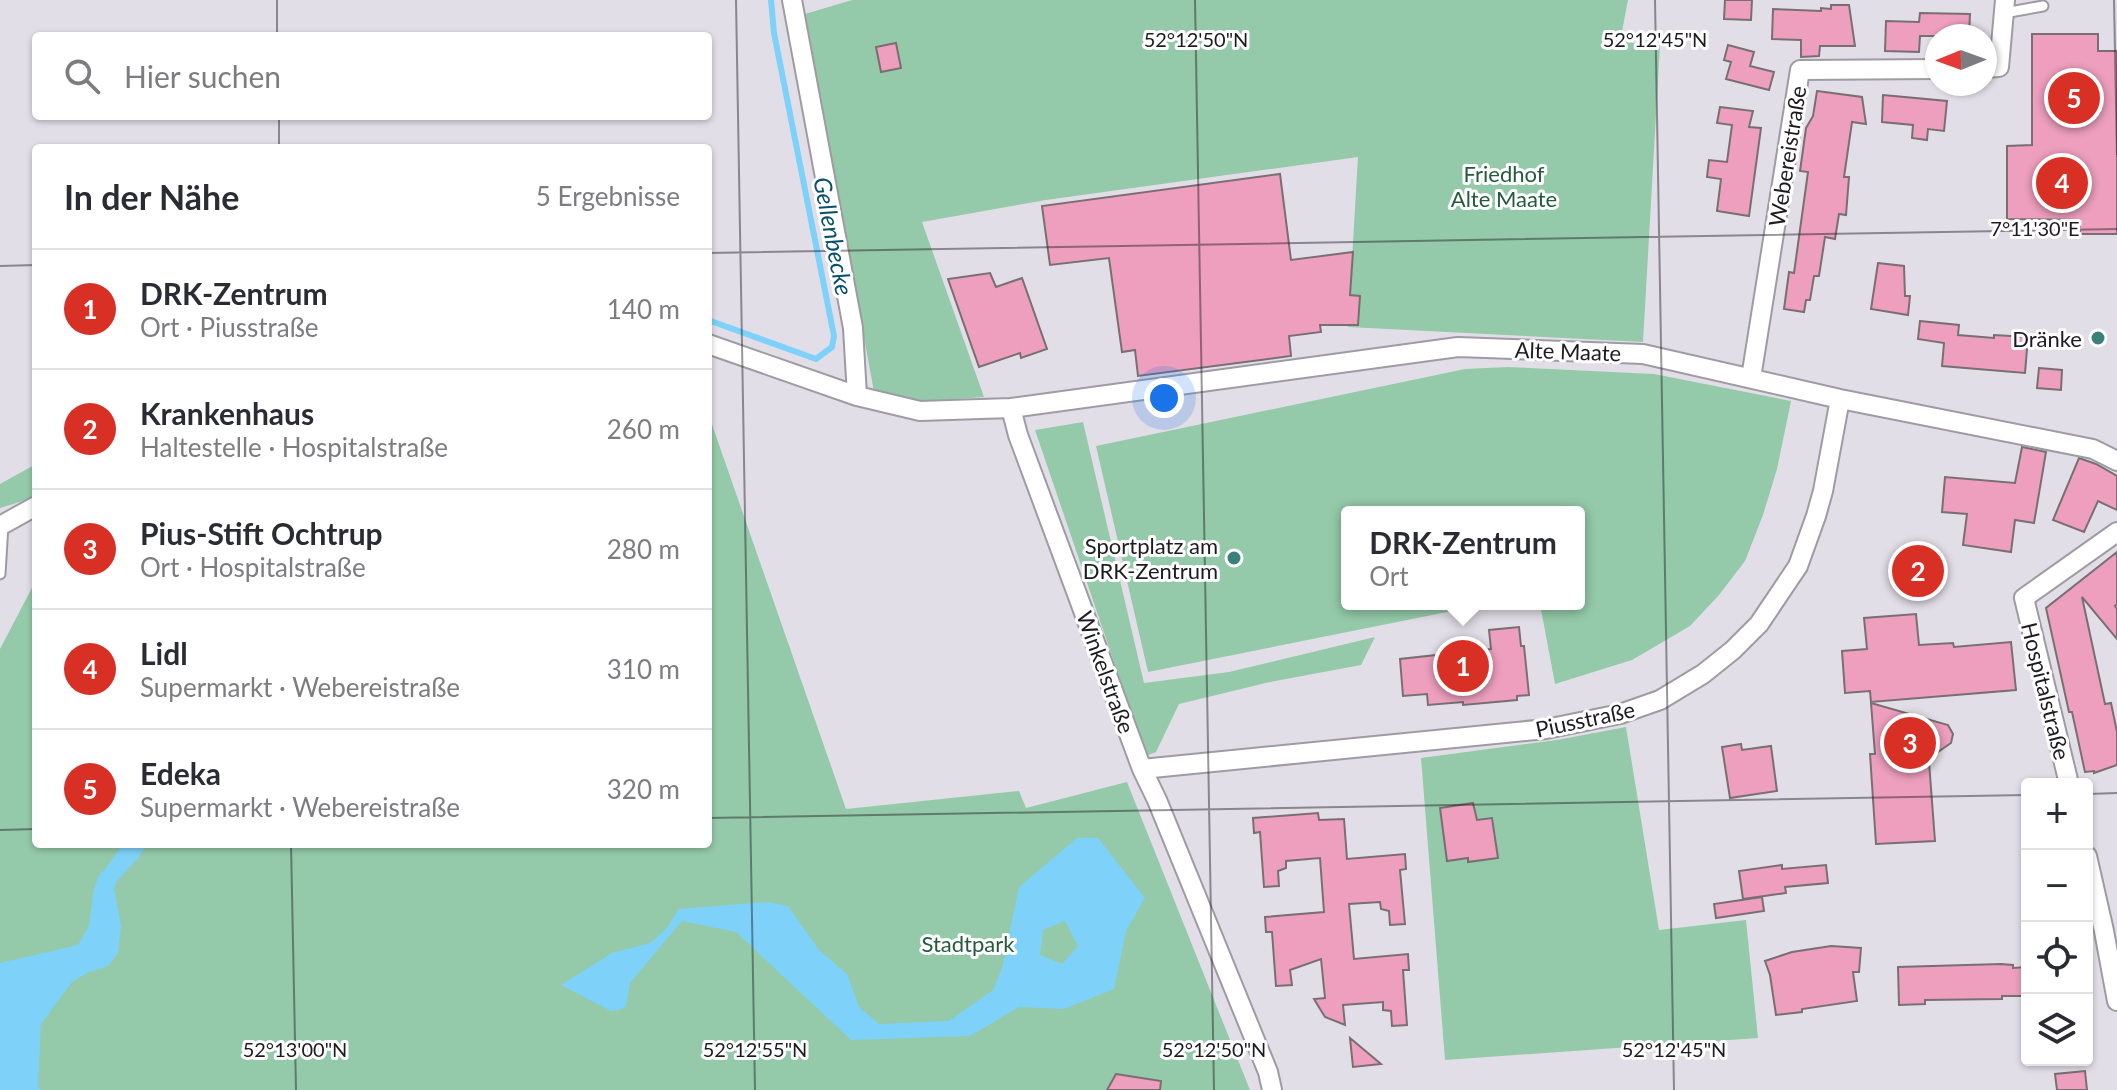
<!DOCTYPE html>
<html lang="de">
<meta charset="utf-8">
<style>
:root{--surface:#fff;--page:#f7f7f7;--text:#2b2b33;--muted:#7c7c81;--line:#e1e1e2;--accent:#d93025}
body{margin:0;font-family:Lato,sans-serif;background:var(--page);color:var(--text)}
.controls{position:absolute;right:24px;bottom:24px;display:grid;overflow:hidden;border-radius:8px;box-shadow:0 2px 6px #0004}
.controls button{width:72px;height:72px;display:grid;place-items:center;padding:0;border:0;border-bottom:2px solid var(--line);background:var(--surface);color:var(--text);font:40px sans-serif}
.compass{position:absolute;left:1925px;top:24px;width:72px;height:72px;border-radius:50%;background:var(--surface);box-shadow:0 2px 6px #0004;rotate:269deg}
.you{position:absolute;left:1164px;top:398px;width:28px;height:28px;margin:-20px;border:6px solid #fff;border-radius:50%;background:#1a73e8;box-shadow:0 0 0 12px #1a73e833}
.badge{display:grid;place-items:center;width:52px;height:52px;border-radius:50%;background:var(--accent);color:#fff;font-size:26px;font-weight:700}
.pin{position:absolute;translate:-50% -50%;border:4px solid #fff;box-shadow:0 2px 8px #0006}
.popup{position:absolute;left:1341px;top:506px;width:244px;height:104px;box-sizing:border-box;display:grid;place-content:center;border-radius:8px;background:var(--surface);filter:drop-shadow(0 2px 6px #0005);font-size:26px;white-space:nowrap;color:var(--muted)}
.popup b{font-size:30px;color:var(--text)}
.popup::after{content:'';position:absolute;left:50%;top:100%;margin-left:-16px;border:16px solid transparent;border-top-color:var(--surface)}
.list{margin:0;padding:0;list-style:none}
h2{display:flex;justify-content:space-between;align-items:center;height:104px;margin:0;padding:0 32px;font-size:34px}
h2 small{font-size:26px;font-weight:400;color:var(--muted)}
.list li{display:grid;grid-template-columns:52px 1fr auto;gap:24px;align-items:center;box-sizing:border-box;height:120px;padding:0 32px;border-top:2px solid var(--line)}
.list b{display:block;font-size:30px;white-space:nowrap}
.list p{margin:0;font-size:26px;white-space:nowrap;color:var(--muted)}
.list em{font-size:26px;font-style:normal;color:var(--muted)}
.icon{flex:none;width:44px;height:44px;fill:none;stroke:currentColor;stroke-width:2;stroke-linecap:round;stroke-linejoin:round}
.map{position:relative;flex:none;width:2117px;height:1090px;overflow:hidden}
.search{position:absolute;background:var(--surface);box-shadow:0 2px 6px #0004;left:32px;top:32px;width:680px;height:88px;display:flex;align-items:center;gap:20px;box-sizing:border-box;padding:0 28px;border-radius:8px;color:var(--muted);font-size:30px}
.panel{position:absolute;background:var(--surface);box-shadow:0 2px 6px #0004;left:32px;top:144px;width:680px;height:704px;border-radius:8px}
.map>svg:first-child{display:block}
.green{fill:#94caa9}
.water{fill:#7ed1f9;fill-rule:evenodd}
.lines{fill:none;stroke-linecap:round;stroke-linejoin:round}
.stream{stroke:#7ed1f9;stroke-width:6}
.building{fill:#ed9fbd;stroke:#796f72;stroke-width:2}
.service-casing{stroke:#9e9ba4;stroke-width:13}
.minor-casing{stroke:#9e9ba4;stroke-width:22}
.service{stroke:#fff;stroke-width:9}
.minor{stroke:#fff;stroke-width:18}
.ticks{fill:none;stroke:#1d1b1f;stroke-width:2;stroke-opacity:0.45}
.poi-dot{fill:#3b817a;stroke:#fff;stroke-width:3}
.labels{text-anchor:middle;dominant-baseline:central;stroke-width:6;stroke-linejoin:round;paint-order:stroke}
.street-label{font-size:22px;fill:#1d1b1f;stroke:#fff}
.park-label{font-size:22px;fill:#245b3d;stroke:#fff}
.poi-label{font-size:22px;fill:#1d1b1f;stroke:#fff;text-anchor:end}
.water-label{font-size:24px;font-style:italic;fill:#074f6a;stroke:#fff}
.ticks-label{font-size:20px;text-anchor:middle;fill:#1d1b1f;stroke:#fff;stroke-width:6;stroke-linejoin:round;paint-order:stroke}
</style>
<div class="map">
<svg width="2117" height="1090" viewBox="0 0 2117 1090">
<rect width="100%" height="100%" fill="#e2dee8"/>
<path class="green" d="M852 0H1628L1620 42 1660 45 1643 342 1348 327 1358 157 1046 200 922 222 984 397 914 402 874 392 805 14Z
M1508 367 1654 374 1791 401 1777 469 1763 515 1745 561 1719 595 1690 626 1632 660 1555 684 1540 604H1579V512H1347V604H1487L1148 672 1096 446 1465 369Z
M708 413 846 809 1019 791 1026 808 1127 782 1250 1090H0V649L36 580V844H708Z
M1083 422 1144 683 1229 672 1375 637 1361 665 1270 682 1179 704 1156 752 1146 756 1035 430Z
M36 464V494L26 500 0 508V484Z
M1626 727 1659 930 1746 920 1758 1038 1445 1060 1421 758 1557 740Z"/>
<path class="water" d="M1077 838H1098L1145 898 1126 931 1114 989 1064 1009 1019 1007 970 1036 851 1040 736 932 682 921 630 983 626 1006 619 1010 611 1011 561 985 612 953 650 943 666 929 679 909 768 902 788 906 819 950 847 974 859 1007 879 1024 949 1021 993 990 1002 968 1019 887ZM1065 921 1078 946 1062 964 1040 955 1043 930Z
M123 844H147L139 857 116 882 114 888 121 926 118 953 108 966 87 973 72 982 41 1024 38 1085 40 1090H0V963L78 945 89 926 94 888 101 871 103 872Z"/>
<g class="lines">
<path class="stream" d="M708 320 816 359 832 347 834 336 774 33 771 0"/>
</g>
<path class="building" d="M1725 0H1752L1751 20 1724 19Z
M1831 5H1849L1855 46H1820L1819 56 1801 57V40L1772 39 1773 9 1821 11V8L1831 9Z
M1920 13 1970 14 1969 36H1920L1919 52 1885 51 1886 21 1919 22Z
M2032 34H2098V51H2117V234H2080V220L2007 219V146L2032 145Z
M896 43 901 68 881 72 876 47Z
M1728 45 1754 52 1750 66 1774 72 1769 90 1726 79 1731 62 1724 60Z
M1817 91 1862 97 1866 124 1852 122 1844 177H1849L1846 215 1839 214 1835 239 1825 237 1819 276H1814L1810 300H1806L1804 312 1784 309 1789 272 1794 273 1808 172 1800 171 1806 128 1813 116Z
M1883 95 1947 101 1944 131 1928 129 1927 140 1912 138 1913 125 1882 122Z
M1720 107 1753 111 1749 127 1761 128 1749 216 1717 211 1721 179 1707 177 1709 160 1727 162 1732 125 1717 123Z
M1280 174 1291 260 1353 252 1350 295 1360 296 1358 325H1320L1321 332 1289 336 1291 356 1138 376 1135 350 1122 352 1109 258 1050 265 1042 206Z
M1878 263 1904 266 1905 296H1910L1908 315 1871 309Z
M990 273 996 287 1022 278 1047 349 1021 358 1020 353 979 367 948 279Z
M1920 321 1959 325 1958 335 1994 338V335L2028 337 2025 373 1942 366 1944 343 1918 339Z
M2039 368 2062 370 2061 390 2037 388Z
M2022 447 2046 452 2034 523 2015 520 2011 552 1963 545 1967 514 1942 512 1945 477 2015 483Z
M2079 458 2096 464 2117 476V510L2098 501 2084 532 2053 520Z
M2117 552V604L2115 606 2117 609V639L2082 597 2105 704 2111 703 2117 732V765L2094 773V771L2085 772 2072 712H2069L2046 608Z
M1916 614 1919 645 1953 643 1954 647 2011 642 2016 690 1871 702 1870 691 1845 693 1842 651 1867 649 1864 618Z
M1519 627 1521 646H1524L1529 695 1517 696V700L1463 705V702L1428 705 1427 694 1403 696 1400 659 1491 649 1489 630Z
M1871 703 1948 725 1953 734 1951 743 1938 752 1929 762 1935 841 1876 844 1870 754H1875Z
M1741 744 1742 750 1771 746 1777 791 1730 798 1722 747Z
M1473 803 1477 820 1492 818 1498 858 1468 862V858L1447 861 1440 808Z
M1318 813 1319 820 1344 819 1347 859 1405 854 1406 869 1400 870 1405 924 1390 925 1389 911 1381 909 1380 902 1349 904 1354 959 1408 954 1409 970H1403L1407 1025 1392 1026 1391 1011 1383 1010V1002L1343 1005 1345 1025 1325 1017 1314 999 1325 998 1321 959 1290 970 1292 985 1276 986 1272 932H1266L1265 917 1324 912 1320 858 1286 861V868L1278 871 1279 886 1264 887 1260 832 1254 833 1253 818Z
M1782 865V869L1826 865 1828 883 1785 887 1786 893 1743 899 1739 871Z
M1762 897 1764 911 1716 918 1714 904Z
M1831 946 1861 948 1859 972H1853L1857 1001 1802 1009V1012L1776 1015 1770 975 1765 961 1792 952Z
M2001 964 2013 965V968L2027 967V996H2002V999L1925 1000V1004L1899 1005 1898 967Z
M1350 1038 1381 1064 1353 1067Z
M2085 1071 2087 1090H2057L2055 1074Z
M1116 1074 1161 1081 1160 1090H1107Z"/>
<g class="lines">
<g class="service-casing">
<path id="service" d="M2004 13 2043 6
M0 574 3 525"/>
</g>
<g class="minor-casing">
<path id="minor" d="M792 0 853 328 857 396
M1985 68 1999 67 2005 0
M708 344 857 396 920 411 1011 408 1458 347 1643 354 1840 399 2093 449 2117 461
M1751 378 1800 70 1937 69
M1011 408 1018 435 1142 769 1157 800 1268 1072 1272 1090
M0 526 36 506
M1142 769 1546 729 1620 714 1660 700 1703 674 1733 650 1759 624 1798 566 1816 516 1823 491 1840 399
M2069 784 2024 598 2117 532
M2087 856 2104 931 2117 1001"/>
</g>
<use href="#service" class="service"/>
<use href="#minor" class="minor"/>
</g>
<path class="ticks" d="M277 0V36M736 0 755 1090M1195 0 1214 1090M1655 0 1674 1090M2114 0 2117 155M279 116V148M708 253 2117 229M0 266 36 265M2087 794 2117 793M708 818 2027 795M0 830 36 829M291 844 296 1090"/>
<g class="poi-dot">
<circle cx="2098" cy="338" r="8"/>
<circle cx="1234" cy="558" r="8"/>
</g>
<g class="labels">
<g class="street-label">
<text transform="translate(1787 156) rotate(-81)">Webereistraße</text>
<text transform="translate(1568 351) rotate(2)">Alte Maate</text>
<text transform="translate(1106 672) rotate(70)">Winkelstraße</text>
<text transform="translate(2046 691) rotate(76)">Hospitalstraße</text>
<text transform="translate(1585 719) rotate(-12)">Piusstraße</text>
</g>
<g class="park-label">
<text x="1504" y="173">Friedhof<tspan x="1504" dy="25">Alte Maate</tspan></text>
<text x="968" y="943">Stadtpark</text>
</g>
<g class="poi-label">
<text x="2082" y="338">Dränke</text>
<text x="1218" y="545">Sportplatz am<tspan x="1218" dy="25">DRK-Zentrum</tspan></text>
</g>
<g class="water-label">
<text transform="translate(834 236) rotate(79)">Gellenbecke</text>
</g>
</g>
<g class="ticks-label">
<text x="1196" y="47">52°12'50"N</text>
<text x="1655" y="47">52°12'45"N</text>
<text x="2035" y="236">7°11'30"E</text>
<text x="295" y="1057">52°13'00"N</text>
<text x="755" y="1057">52°12'55"N</text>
<text x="1214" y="1057">52°12'50"N</text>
<text x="1674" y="1057">52°12'45"N</text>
</g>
</svg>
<div class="controls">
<button>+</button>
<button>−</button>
<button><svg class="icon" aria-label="locate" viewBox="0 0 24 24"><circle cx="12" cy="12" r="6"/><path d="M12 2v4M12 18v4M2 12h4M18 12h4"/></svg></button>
<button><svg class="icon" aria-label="layers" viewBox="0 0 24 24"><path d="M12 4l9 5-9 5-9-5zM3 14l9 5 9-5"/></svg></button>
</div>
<svg class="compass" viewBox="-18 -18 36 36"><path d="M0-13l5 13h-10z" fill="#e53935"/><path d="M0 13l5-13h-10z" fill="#7c7c81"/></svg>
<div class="you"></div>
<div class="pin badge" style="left:1463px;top:666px">1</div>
<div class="popup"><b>DRK-Zentrum</b>Ort</div>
<div class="pin badge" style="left:1918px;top:571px">2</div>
<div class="pin badge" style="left:1910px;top:743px">3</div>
<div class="pin badge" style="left:2062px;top:183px">4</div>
<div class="pin badge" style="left:2074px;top:98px">5</div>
<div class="search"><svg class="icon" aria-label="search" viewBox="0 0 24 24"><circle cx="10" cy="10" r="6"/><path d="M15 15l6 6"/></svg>Hier suchen</div>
<section class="panel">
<h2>In der Nähe<small>5 Ergebnisse</small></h2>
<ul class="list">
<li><span class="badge">1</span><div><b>DRK-Zentrum</b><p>Ort · Piusstraße</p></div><em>140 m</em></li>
<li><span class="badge">2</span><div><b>Krankenhaus</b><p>Haltestelle · Hospitalstraße</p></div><em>260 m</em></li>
<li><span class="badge">3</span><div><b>Pius-Stift Ochtrup</b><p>Ort · Hospitalstraße</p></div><em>280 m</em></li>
<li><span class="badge">4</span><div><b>Lidl</b><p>Supermarkt · Webereistraße</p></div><em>310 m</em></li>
<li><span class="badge">5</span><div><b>Edeka</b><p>Supermarkt · Webereistraße</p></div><em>320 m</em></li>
</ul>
</section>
</div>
